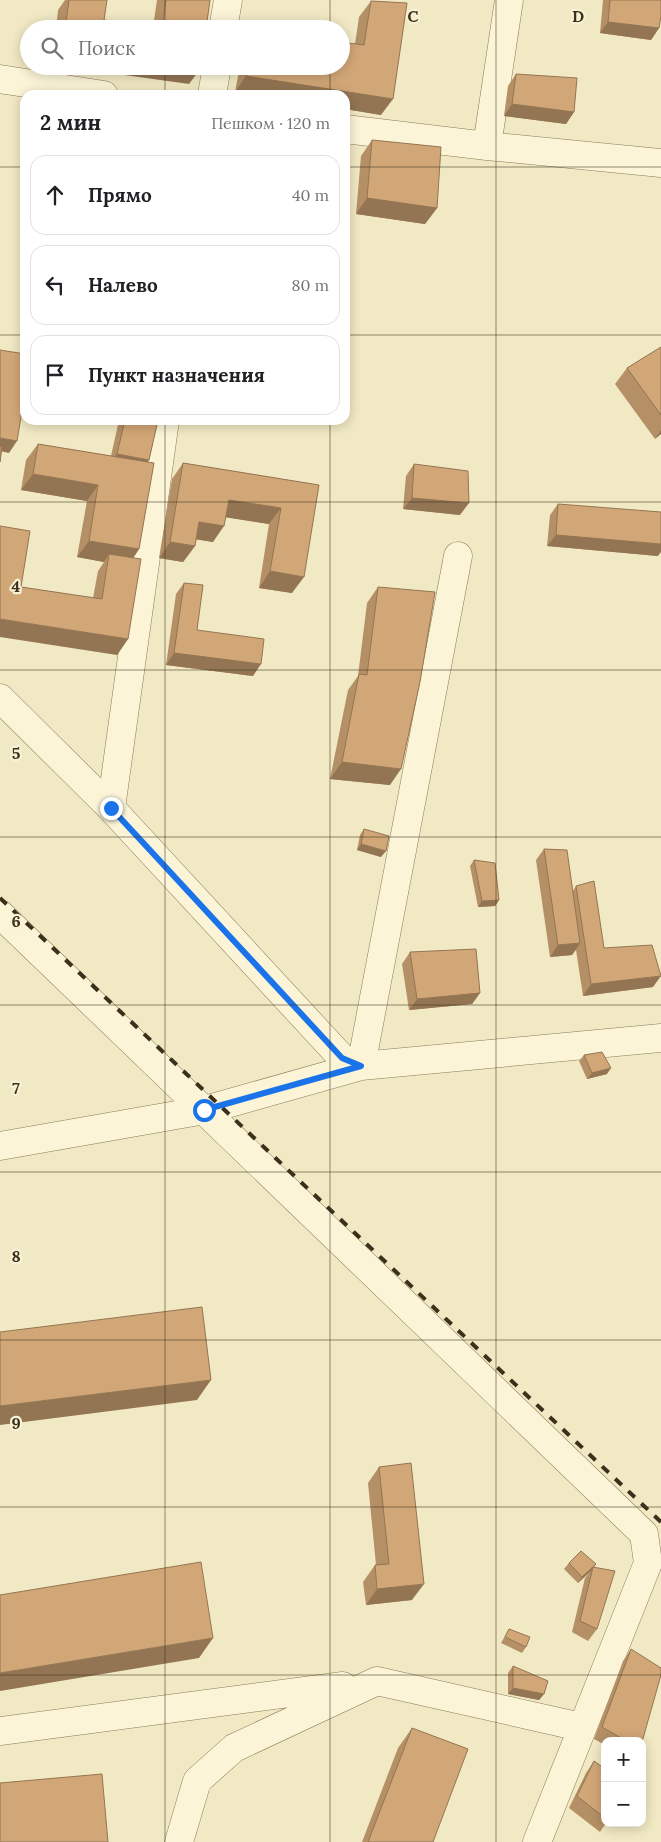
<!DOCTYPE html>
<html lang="ru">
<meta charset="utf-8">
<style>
:root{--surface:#fff;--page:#f6f6f6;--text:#202124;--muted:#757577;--line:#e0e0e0}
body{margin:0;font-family:Lora,serif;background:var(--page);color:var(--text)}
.controls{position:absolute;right:15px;bottom:15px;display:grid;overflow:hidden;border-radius:10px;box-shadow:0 2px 12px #0003}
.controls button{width:45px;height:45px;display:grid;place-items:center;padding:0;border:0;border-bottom:1px solid var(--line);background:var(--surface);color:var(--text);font:25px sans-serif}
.stop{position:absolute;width:15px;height:15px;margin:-11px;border:4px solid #1a73e8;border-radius:50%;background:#fff}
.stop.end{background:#1a73e8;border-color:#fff;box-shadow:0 1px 5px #0008}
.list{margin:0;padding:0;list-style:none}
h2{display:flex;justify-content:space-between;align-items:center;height:65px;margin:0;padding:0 20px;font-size:21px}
h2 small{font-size:16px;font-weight:400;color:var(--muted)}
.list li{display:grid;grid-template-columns:32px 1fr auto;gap:15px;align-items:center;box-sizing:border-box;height:80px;margin:0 10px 10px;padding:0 10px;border:1px solid var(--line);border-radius:15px}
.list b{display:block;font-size:19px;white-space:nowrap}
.list em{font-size:16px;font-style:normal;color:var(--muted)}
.icon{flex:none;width:28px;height:28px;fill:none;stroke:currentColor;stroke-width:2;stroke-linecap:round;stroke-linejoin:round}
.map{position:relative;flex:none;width:661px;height:1842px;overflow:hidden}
.search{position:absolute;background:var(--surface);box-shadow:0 2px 12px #0003;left:20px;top:20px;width:330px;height:55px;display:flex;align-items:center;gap:12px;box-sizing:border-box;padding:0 18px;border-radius:28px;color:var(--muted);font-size:19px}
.panel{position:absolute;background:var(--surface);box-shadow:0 2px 12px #0003;left:20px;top:90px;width:330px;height:335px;border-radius:15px}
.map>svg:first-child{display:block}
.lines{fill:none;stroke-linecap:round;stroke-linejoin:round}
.minor-casing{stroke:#8d7a58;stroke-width:29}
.minor{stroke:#fbf4d7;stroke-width:28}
.rail{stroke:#3c301d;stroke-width:4;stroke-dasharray:9 9;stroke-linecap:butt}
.wall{fill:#b59066}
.shaded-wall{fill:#937553}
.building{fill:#d2a777;stroke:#937553}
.route{stroke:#1a73e8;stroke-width:6}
.grid{fill:none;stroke:#3c301d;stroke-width:1;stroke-opacity:0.55}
.grid-label{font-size:16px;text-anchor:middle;font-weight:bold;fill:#3c301d;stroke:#f8f2d4;stroke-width:4.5;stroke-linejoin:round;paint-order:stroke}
</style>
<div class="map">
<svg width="661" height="1842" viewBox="0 0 661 1842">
<rect width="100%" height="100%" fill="#f1e9c3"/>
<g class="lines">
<g class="minor-casing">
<path id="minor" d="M223 29 228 0
M0 79 104 95
M212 95 217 66
M345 129 487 146 661 163
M487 146 509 0
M0 698 111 808 342 1058 361 1066 661 1038
M111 808 165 420
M0 914 644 1534 648 1563 537 1842
M0 1146 205 1110 361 1066 458 556
M0 1731 343 1686
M179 1842 197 1781 234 1748 377 1681 581 1727"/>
</g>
<use href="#minor" class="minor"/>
<path class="rail" d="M0 898 661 1522"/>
</g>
<path class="wall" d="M65 0H69L104 20 153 27 157 0H210L206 29H56L58 10Z
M603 0H661L659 28 651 40 600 33Z
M371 1 381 115 345 109V95L235 92 240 66H341L355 44 359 17Z
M516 74 574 112 566 124 504 116 508 86Z
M372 140 437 208 425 224 356 214 361 156Z
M661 347V434L655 439 615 384 627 368Z
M119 420H158L149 460 148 462 139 549 133 558 128 639 117 655 21 587 93 598 98 571 104 562 77 557 87 501 21 490 26 460 38 444 111 456Z
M183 463 319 485 292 593 259 588 269 524 226 517 213 542 196 539 195 546 183 562 159 558 172 479Z
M414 464 460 515 403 509 406 476Z
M558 504 658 556 547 546 550 515Z
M184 583 197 630 253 676 166 665 176 594Z
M378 587 390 785 330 779 348 690 358 676 367 603Z
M364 829 381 857 357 850 360 835Z
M544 849 573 891 576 886 604 948 653 987 583 996 576 950 572 955 550 957 536 860Z
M474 860 499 900 495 906 478 907 470 866Z
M410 952 480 993 472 1004 409 1010 402 964Z
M584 1055 607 1074 587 1079 579 1061Z
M379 1467 412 1600 366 1605 363 1582 375 1565H376L368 1483Z
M569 1563 596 1564 594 1567 597 1629 588 1641 572 1632 585 1578 591 1571 578 1583 564 1569Z
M509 1629 526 1647 522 1653 501 1643Z
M631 1649 642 1741H605V1745L594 1739 623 1661Z
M513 1666 544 1694 539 1700 508 1694V1673Z
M412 1728 433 1842H362L398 1748Z
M594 1761 605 1769V1823H606L600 1832 569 1808 586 1773Z"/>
<path class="shaded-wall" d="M608 22 659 28 651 40 600 33Z
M60 66H187L201 68 189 84Z
M246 76 393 99 381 115 345 109V95H254L235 92Z
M512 104 574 112 566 124 504 116Z
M367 198 437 208 425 224 356 214Z
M661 430V434L655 439Z
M0 438 17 441 9 453 0 451Z
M117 454 149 460 141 472 109 465Z
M33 474 98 485 87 501 21 490Z
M412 498 469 503 460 515 403 509Z
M229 500 281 508 269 524 217 516Z
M199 522 224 526 213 542 187 538Z
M556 535 661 544V552L658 556 547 546Z
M89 541 139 549 128 566 109 554 104 562 77 557Z
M170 542 195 546 183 562 159 558Z
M270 571 304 577 292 593 259 588Z
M0 619 128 639 117 655 0 637Z
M174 653 261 664 253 676 166 665Z
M342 762 401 769 390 785 330 779Z
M361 844 386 851 381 857 357 850Z
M499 900 495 906 478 907 482 901Z
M580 943 572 955 550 957 558 945Z
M661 976 653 987 583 996 591 984Z
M480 993 472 1004 409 1010 417 999Z
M611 1068 607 1074 587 1079 592 1073Z
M211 1380 197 1400 0 1425V1406Z
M596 1564 591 1571 578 1583 582 1577Z
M424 1584 412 1600 366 1605 377 1589Z
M213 1638 199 1658 0 1691V1673Z
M513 1688 544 1694 539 1700 508 1694Z"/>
<path class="building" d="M69 0H107L104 20 162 28 166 0H210L206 29H65Z
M610 0H661V16L659 28 608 22Z
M371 1 407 3 393 99 246 76 248 66H341V42L364 45Z
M187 66H201V68Z
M516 74 577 78 574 112 512 104Z
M61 92 77 95H61Z
M372 140 441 147 437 208 367 198Z
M661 347V415L627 368Z
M0 350 25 354V393L17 441 0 438Z
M125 420H158L149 460 117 454Z
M38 444 154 463 139 549 89 541 98 485 33 474Z
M0 446 2 447 0 462Z
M183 463 319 485 304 577 270 571 281 508 229 500 224 526 199 522 195 546 170 542Z
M414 464 468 471 469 503 412 498Z
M558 504 661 512V544L556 535Z
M0 526 30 531 21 587 102 599 109 554 141 559 128 639 0 619Z
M184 583 203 585 197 630 264 639 261 664 174 653Z
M378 587 435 592 420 682 401 769 342 762 359 674 367 675Z
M364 829 389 836 386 851 361 844Z
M544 849 567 850 580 943 558 945Z
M474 860 495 863 499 900 482 901Z
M594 881 604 948 652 945 661 976 591 984 576 886Z
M476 949 480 993 417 999 410 952Z
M602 1052 611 1068 592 1073 584 1055Z
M202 1307 211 1380 0 1406V1332Z
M411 1463 424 1584 377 1589 375 1565 389 1564 379 1467Z
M581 1551 596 1564 582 1577 569 1563Z
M201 1562 213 1638 0 1673V1595Z
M593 1567 615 1571 597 1629 580 1621Z
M509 1629 530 1637 526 1647 505 1637Z
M631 1649 661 1668V1675L642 1742V1741H626L602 1727Z
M513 1666 548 1681 544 1694 513 1688Z
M412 1728 468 1749 433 1842H368Z
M594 1761 605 1769V1818L577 1796Z
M102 1774 108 1842H0V1783Z"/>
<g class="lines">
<path class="route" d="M111 808 342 1058 361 1066 204 1110"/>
</g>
<path class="grid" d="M165 0V29M330 0V29M496 0V1842M165 66V95M330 66V95M0 167H25M345 167H661M0 335H25M345 335H661M165 420V1842M330 420V1842M0 502H661M0 670H661M0 837H661M0 1005H661M0 1172H661M0 1340H661M0 1507H661M0 1675H661"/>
<g class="grid-label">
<text x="413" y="22">C</text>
<text x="578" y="22">D</text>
<text x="16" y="592">4</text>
<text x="16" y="759">5</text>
<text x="16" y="927">6</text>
<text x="16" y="1094">7</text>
<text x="16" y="1262">8</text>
<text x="16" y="1429">9</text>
</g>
</svg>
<div class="controls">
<button>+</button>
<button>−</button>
</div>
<div class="stop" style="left:204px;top:1110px"></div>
<div class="stop end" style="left:111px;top:808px"></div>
<div class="search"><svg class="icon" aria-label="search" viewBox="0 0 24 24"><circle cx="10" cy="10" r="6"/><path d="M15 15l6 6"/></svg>Поиск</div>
<section class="panel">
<h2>2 мин<small>Пешком · 120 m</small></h2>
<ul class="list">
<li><svg class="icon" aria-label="ahead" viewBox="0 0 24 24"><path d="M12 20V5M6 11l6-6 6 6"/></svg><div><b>Прямо</b></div><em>40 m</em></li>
<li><svg class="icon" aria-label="left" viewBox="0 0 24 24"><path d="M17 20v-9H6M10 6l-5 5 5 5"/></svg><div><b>Налево</b></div><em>80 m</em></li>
<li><svg class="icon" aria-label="arrive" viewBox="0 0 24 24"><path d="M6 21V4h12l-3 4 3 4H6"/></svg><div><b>Пункт назначения</b></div></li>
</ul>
</section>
</div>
